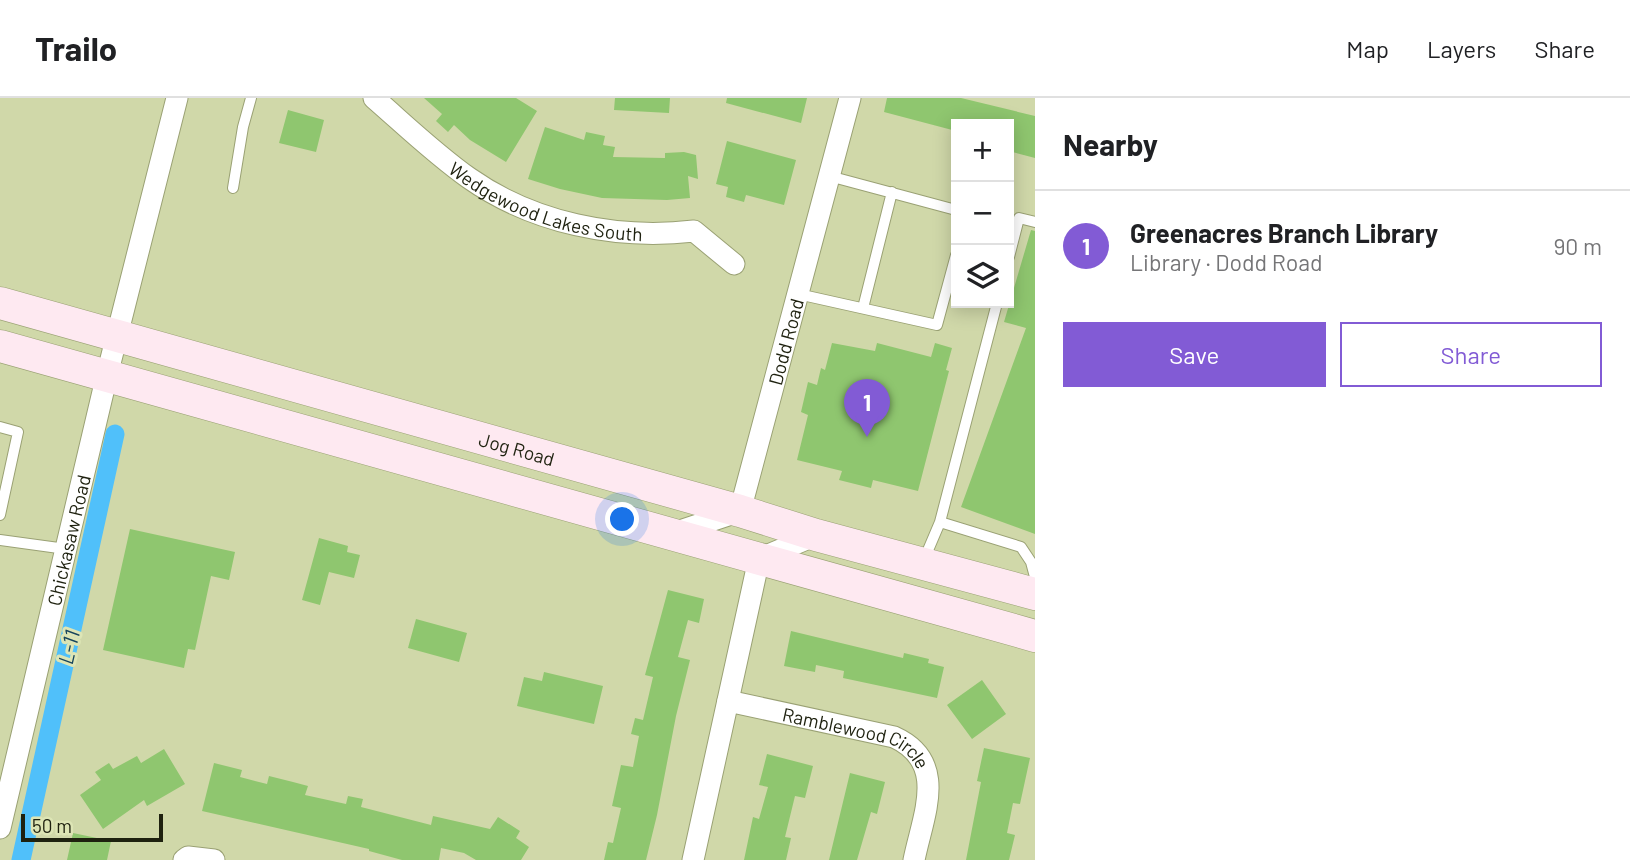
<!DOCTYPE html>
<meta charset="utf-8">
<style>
:root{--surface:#fff;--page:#f2f2f2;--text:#202124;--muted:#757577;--line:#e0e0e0;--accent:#825bd5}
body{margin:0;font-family:Barlow,sans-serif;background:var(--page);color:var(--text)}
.controls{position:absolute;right:21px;top:21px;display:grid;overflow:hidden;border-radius:0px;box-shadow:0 4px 18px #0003}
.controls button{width:63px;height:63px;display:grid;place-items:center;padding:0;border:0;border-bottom:2px solid var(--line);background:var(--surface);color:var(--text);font:35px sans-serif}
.scale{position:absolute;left:21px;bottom:18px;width:142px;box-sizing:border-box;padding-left:7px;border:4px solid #1e210f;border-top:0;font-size:19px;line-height:24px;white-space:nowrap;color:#1e210f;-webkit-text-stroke:5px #dde5b5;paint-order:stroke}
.you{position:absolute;left:623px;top:422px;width:24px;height:24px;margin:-18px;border:5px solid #fff;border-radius:50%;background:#1a73e8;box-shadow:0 0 0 10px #1a73e833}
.badge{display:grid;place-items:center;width:46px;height:46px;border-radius:50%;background:var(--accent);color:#fff;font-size:23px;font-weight:700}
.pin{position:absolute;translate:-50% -58px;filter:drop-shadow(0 2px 4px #0008)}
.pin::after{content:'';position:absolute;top:37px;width:24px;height:21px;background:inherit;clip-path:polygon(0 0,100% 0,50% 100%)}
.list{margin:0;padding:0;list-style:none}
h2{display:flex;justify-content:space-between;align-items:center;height:91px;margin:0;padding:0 28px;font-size:30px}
h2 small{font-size:23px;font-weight:400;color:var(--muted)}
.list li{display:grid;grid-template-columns:46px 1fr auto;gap:21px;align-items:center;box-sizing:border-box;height:112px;padding:0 28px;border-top:2px solid var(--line)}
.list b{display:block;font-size:26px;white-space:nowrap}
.list p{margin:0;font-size:23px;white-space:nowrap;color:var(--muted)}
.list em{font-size:23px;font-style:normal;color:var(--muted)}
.actions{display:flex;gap:14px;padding:21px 28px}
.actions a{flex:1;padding:16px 0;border:2px solid var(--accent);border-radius:0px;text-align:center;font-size:24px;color:var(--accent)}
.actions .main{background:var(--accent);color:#fff}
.icon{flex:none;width:38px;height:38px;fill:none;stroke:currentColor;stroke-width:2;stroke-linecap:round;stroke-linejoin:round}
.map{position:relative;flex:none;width:1035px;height:762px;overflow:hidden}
header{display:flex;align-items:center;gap:42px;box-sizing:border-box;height:98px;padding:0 35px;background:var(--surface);border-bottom:2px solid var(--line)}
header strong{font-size:33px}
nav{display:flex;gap:38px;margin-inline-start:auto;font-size:24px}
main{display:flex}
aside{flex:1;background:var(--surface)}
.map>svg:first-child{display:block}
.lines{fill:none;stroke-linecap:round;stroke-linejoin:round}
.canal{stroke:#50c0fa;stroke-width:19}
.building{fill:#8fc66f}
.service-casing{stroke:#9aa174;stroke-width:12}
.minor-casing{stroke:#9aa174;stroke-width:23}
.secondary-casing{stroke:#9aa174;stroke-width:33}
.service{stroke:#fff;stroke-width:10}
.minor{stroke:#fff;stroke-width:21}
.secondary{stroke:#fee9f1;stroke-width:32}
.labels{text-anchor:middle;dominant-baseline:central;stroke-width:6;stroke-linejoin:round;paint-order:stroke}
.street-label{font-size:19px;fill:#1e210f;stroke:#dde5b5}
.water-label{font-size:21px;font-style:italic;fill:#16445c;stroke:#dde5b5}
</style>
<header>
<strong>Trailo</strong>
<nav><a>Map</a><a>Layers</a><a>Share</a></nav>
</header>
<main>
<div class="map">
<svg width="1035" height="762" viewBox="0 0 1035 762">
<rect width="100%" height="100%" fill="#d0d8a9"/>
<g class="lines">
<path class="canal" d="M21 762 115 336"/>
</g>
<path class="building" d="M424 0H516L537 13 506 64 470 42 454 27 448 34 436 23 442 16Z
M615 0H670L669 15 614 12Z
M727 0H807L801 25 726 5Z
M887 0H961L1035 18V60L1009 53V26H956V33L884 14Z
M288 12 324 22 316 54 279 45Z
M545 29 584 42 586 34 605 38 603 47 615 49 613 59 665 60V55L684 54 696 57 698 81 688 78 690 100 667 102 602 100 560 91 528 81Z
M727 43 796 62 784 107 746 97 744 104 726 99 728 89 716 86Z
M1031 132 1035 133V436L961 409 1026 230 1004 224Z
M832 245 875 253 877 245 931 259 935 245 952 250 946 272 949 273 918 393 873 382 871 390 839 382 842 373 797 362 808 317 801 314 808 284 817 287 821 270 825 272Z
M130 431 235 454 229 482 211 478 195 552 188 551 184 570 103 552Z
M319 440 348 448 347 454 360 457 354 480 329 474 320 507 302 502Z
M668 492 704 501 699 525 688 522 678 559 690 562 676 618 657 717 646 762H604L608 744 613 745 621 710 612 708 621 667 633 669 639 638 631 636 635 620 643 622 653 579 645 577Z
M416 521 467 535 459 564 408 550Z
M791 533 903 560 904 555 929 561 928 565 944 569 937 600 843 580 844 573 816 567 815 574 784 568Z
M544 574 603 588 594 626 517 608 524 579 542 583Z
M982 582 1006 616 972 641 947 607Z
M984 650 1030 660 1020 706 1013 705 1007 735 1015 737 1009 762H966L981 684 977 683Z
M164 651 185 686 147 708 144 702 103 731 80 697 101 682 95 674 109 665 113 671 137 658 141 665Z
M767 656 813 668 805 700 795 698 785 739 791 740 786 762H744L753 719 759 721 768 689 759 687Z
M214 665 242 672 240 679 267 686 269 678 293 684 308 688 305 697 346 706 348 698 363 701 361 709 431 727 433 718 490 731 498 719 520 733 516 740 529 749 521 762H476L464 755 441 750 439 762H402L369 753V751L202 713Z
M850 675 885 684 877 716 871 714 857 762H829Z
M73 735 111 743 107 762H67Z"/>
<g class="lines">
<g class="service-casing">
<path id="service" d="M829 78 956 112
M233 90 243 29 251 0
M1009 159 1019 120 1035 124
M798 196 937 227 956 157
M863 210 892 94
M0 329 18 334 0 417
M940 424 1021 449 1031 464 1035 479
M0 442 66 451
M923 464 940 424 997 205"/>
</g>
<g class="minor-casing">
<g id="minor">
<path id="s1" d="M374 0C405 27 435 56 469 80 533 125 616 142 694 133L734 166"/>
<path id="s2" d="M671 436 740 413 850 0"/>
<path id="s3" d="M728 603 894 639C949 664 923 717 914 762"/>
<path id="s4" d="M0 730 107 277 177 0"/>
<path d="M184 762 188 759 214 762"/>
<path d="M693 762 759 461 816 437"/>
</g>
</g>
<g class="secondary-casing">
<g id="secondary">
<path id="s5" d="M0 205 740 413 816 437 1035 496"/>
<path d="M0 248 1035 538"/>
</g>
</g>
<use href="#service" class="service"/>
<use href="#minor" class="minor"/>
<use href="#secondary" class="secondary"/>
</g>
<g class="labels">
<g class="street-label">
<text stroke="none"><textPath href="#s1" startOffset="206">Wedgewood Lakes South</textPath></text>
<text stroke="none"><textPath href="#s2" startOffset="248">Dodd Road</textPath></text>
<text stroke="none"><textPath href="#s5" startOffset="537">Jog Road</textPath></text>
<text stroke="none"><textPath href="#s4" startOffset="296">Chickasaw Road</textPath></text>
<text stroke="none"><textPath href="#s3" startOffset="135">Ramblewood Circle</textPath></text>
</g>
<g class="water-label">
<text transform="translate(68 549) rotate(-77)">L-11</text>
</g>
</g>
</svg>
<div class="controls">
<button>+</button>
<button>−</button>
<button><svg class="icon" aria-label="layers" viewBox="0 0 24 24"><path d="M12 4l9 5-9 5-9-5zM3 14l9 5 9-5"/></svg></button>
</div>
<div class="scale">50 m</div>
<div class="you"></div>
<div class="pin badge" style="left:867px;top:339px">1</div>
</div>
<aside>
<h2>Nearby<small></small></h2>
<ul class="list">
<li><span class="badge">1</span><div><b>Greenacres Branch Library</b><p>Library · Dodd Road</p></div><em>90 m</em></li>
</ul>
<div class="actions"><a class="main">Save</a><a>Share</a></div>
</aside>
</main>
